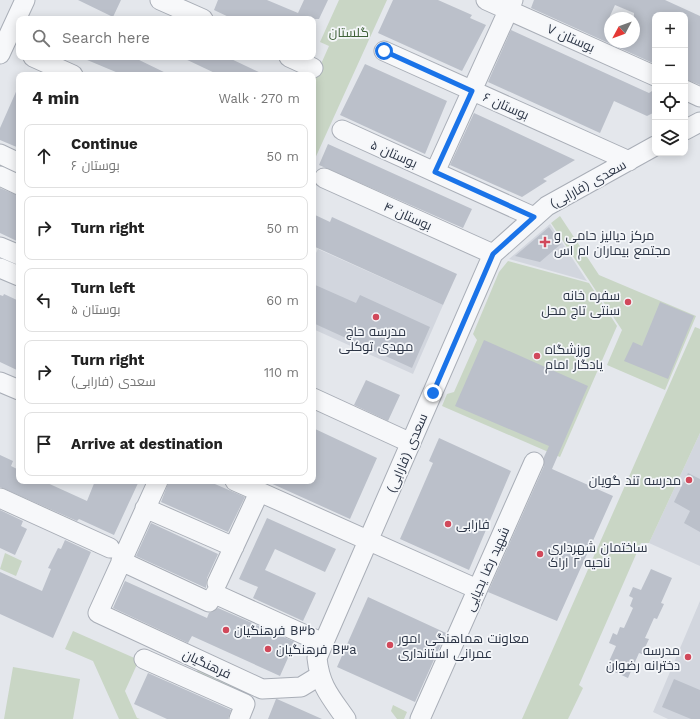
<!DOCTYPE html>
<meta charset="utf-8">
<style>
:root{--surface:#fff;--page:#f6f6f6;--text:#222;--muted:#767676;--line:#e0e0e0}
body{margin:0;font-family:"Work Sans",Cairo,sans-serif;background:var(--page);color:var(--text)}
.controls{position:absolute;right:12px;top:12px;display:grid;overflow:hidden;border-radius:8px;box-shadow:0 2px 10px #0003}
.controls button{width:36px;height:36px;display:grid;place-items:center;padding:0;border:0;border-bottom:1px solid var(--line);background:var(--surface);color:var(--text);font:20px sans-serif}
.compass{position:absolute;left:604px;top:12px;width:36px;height:36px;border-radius:50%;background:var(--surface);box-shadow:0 2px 10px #0003;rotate:229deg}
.stop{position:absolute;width:12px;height:12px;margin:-9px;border:3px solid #1a73e8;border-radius:50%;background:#fff}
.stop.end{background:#1a73e8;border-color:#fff;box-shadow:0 1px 4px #0008}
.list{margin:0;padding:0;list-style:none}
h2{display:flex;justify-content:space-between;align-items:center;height:52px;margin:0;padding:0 16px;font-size:17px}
h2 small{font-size:13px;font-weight:400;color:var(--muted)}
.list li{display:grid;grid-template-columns:26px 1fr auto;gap:12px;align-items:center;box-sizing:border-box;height:64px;margin:0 8px 8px;padding:0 8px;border:1px solid var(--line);border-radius:8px}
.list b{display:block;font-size:15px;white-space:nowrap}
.list p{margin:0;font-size:13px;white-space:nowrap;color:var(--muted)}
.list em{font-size:13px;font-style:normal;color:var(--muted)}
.icon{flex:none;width:22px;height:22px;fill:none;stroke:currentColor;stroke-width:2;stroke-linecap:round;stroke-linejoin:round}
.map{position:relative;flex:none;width:700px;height:719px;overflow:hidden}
.search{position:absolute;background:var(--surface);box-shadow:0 2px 10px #0003;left:16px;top:16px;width:300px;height:44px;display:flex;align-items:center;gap:10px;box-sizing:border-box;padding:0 14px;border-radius:8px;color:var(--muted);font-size:15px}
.panel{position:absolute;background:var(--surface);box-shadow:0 2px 10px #0003;left:16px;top:72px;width:300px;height:412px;border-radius:8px}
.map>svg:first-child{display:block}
.built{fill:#d2d6de}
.green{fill:#c9d6c5}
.building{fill:#bbc0ca;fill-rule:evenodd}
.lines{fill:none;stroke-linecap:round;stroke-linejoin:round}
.minor-casing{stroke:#a9aeb7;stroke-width:21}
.minor{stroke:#f7f8fa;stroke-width:19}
.route{stroke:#1a73e8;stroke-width:5}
.poi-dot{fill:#d1495b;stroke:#f4f6f9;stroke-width:1.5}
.labels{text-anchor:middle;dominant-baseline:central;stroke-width:3.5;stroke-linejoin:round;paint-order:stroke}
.park-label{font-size:13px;fill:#3f6138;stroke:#f4f6f9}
.street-label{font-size:13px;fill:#2b3445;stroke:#f4f6f9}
.poi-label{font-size:13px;fill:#2b3445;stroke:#f4f6f9;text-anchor:start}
</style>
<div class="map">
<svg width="700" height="719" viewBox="0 0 700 719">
<rect width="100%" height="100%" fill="#e4e7ec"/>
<path class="built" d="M550 224 587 281 509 259Z
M318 249 443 305 413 374 313 329V259Z
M700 433V566L649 543Z
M700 601V719H668L653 712Z"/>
<path class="green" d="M339 0H387L313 163V82L329 46 320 42Z
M560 216 599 275 696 316 665 390 607 365 622 330 551 223Z
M508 261 589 283 617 326 560 457 442 406 447 394 454 392 477 340 473 334 499 272Z
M695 327 700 329V433L649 543H641L579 685 583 688 568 719H522Z
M5 553 22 561 16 576 0 569Z
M73 631 139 660 125 691 137 718 140 719H119L93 661 65 649Z
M13 667 80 679 73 719H4Z
M199 668 250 691 246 698 195 675Z
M393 705 407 712 404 719H397L391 711Z"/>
<path class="building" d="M78 0H121L113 17Z
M218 0H267L298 13 304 0H328L319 19H233L214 10Z
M393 0H438L472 15 470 18 486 25 462 71 378 33Z
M534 0H665L700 16V85L685 79V15H655V64L531 8ZM615 5 634 13V42H610V16Z
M511 30 649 93 655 89V112L647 116 614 101 600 133 488 82Z
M80 57H133L170 75H123Z
M181 57H227L265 75H219Z
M365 64 447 101 425 154 340 115Z
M19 85V148L0 140V128Z
M474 113 498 124 575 160 543 179 547 181 522 197 450 165Z
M328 144 472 209 463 228 319 165Z
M0 188 19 196V242L0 233Z
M313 214 330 222 332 217 457 274 443 305 313 246Z
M549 227 561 244 540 262 515 256Z
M313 284 356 303 360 295 430 327 412 368 313 323Z
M4 294 19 301V371L0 362V295L3 296Z
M660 302 694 316 668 379 624 361 633 342 642 346Z
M484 340 588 386 552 469 613 496 557 621 488 592 544 466V457L549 446 455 406Z
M366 380 400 395 388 421 354 405Z
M313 428 377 458 350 519 266 481H313Z
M439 438 511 471 469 570 400 539 433 463 429 461Z
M0 455 13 461 11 466 19 470V481H43L87 501 95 481H139L114 535 79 519 77 521 0 487Z
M688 473 700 479V532L684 523 690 511 674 502Z
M169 481H208L245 497 228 532 161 502Z
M0 510 23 521 21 526 27 529 15 555 0 548Z
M267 518 336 549 325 572 275 549 265 570 316 593 303 621 253 598 258 587 239 579Z
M151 523 218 554 207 578 206 588 136 556Z
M65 540 91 552 53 638 0 614V572L42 591 51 569 48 568 58 548 61 549Z
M651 569 672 578 661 603 664 604 657 619 654 618 645 638 649 639 642 654 639 653 628 678 606 668 616 646 609 643 613 633 617 635 620 627 624 628 633 608 630 606 633 598 629 596 633 587 641 590Z
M125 581 207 618 209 613 218 608 295 642 280 676 192 636 188 643 113 608Z
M368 597 446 633 415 702 337 667Z
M148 673 231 710 228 719H167L134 704Z
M674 679 700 690V719H691L662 707Z
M276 699H277L322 719H268Z"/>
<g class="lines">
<g class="minor-casing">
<path id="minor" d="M160 0 203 19
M486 0 655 76
M384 51 629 161
M0 54 25 0
M33 57 73 75
M289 57 313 68
M685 90 700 97
M342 130 534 217
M685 130 700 122
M0 154 19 163
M435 172 513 0
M0 176 19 185
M324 178 493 254
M0 247 19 255
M0 268 19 276
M0 382 19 390
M313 398 411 443
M158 481 98 613 262 689 301 687 319 676
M235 481 477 589
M0 498 110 548
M145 508 234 547
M121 561 209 602
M217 583 256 499
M215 594 323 643
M144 659 245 704 239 719
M346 719C330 696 320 686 317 658L493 254 547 206 655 146
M420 719 534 462"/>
</g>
<use href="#minor" class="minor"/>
</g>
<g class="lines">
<path class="route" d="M384 51 472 91 435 172 534 217 493 254 433 393"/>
</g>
<g class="poi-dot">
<path d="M543 236h4v4h4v4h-4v4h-4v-4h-4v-4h4z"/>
<circle cx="628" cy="302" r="4"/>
<circle cx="376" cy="317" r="4"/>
<circle cx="537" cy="356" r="4"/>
<circle cx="689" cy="480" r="4"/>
<circle cx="448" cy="524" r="4"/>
<circle cx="540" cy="554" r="4"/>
<circle cx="226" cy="630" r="4"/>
<circle cx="390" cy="645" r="4"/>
<circle cx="268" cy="649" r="4"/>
<circle cx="688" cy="657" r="4"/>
</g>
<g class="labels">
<g class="park-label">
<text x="349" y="32">گلستان</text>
</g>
<g class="street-label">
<text transform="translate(571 38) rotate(24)">بوستان ۷</text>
<text transform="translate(506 106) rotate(24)">بوستان ۶</text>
<text transform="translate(394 154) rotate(24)">بوستان ۵</text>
<text transform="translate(588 184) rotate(-29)">سعدی (فارابی)</text>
<text transform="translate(408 216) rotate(24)">بوستان ۴</text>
<text transform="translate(407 453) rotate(-67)">سعدی (فارابی)</text>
<text transform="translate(487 569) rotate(-66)">شهید رضا یحیایی</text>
<text transform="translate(207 664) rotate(25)">فرهنگیان</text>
</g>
<g class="poi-label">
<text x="554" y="235">مرکز دیالیز حامی و<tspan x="554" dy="15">مجتمع بیماران ام اس</tspan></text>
<text x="620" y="295" text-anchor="end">سفره خانه<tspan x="620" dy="15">سنتی تاج محل</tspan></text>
<text x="376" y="331" text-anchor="middle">مدرسه حاج<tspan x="376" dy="15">مهدی توکلی</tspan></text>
<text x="545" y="349">ورزشگاه<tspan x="545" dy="15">یادگار امام</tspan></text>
<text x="681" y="480" text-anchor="end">مدرسه تند گویان</text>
<text x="456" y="524">فارابی</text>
<text x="548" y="547">ساختمان شهرداری<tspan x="548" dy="15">ناحیه ۲ اراک</tspan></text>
<text x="234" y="630">فرهنگیان B۳b</text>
<text x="398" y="638">معاونت هماهنگی امور<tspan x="398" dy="15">عمرانی استانداری</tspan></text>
<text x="276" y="649">فرهنگیان B۳a</text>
<text x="680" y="650" text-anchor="end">مدرسه<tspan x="680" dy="15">دخترانه رضوان</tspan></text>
</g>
</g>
</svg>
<div class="controls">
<button>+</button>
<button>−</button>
<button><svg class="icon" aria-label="locate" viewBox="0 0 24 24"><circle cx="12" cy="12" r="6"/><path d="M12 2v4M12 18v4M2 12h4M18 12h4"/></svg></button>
<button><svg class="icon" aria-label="layers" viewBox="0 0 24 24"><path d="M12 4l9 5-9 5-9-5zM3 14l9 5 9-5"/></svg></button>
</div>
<svg class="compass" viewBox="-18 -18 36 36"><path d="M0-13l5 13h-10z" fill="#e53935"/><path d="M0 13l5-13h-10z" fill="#767676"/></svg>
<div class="stop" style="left:384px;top:51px"></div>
<div class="stop end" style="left:433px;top:393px"></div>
<div class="search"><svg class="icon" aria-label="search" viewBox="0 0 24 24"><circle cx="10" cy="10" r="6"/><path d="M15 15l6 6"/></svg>Search here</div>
<section class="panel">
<h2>4 min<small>Walk · 270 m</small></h2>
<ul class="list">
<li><svg class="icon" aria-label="ahead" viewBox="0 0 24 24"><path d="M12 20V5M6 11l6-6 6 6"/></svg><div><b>Continue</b><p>بوستان ۶</p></div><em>50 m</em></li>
<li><svg class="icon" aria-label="right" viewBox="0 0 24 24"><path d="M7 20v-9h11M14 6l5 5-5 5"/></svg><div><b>Turn right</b></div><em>50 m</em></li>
<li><svg class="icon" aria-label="left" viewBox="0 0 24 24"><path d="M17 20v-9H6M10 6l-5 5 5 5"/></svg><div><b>Turn left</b><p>بوستان ۵</p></div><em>60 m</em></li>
<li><svg class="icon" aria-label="right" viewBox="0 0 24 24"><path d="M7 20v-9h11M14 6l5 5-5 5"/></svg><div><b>Turn right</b><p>سعدی (فارابی)</p></div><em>110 m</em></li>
<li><svg class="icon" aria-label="arrive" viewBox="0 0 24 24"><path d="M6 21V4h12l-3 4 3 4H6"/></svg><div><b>Arrive at destination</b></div></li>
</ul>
</section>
</div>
